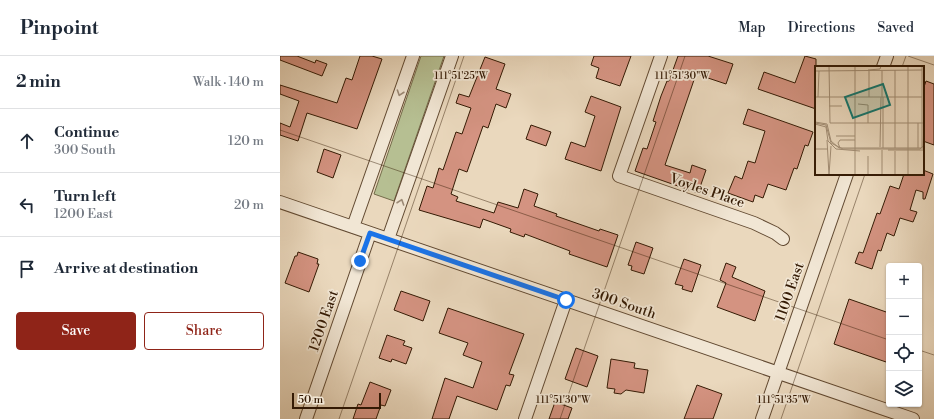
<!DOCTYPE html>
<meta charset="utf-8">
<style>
:root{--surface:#fff;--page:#f6f6f7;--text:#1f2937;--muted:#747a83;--line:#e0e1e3;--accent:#8f2418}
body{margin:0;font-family:"Libre Bodoni",serif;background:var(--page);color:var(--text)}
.controls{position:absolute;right:12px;bottom:12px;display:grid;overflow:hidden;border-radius:4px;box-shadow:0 1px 3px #0004}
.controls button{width:36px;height:36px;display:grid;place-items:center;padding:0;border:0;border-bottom:1px solid var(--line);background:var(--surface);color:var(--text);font:20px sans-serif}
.scale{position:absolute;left:12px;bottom:10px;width:89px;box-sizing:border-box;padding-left:4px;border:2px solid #341a04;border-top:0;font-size:11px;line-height:14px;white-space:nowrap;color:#341a04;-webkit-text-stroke:3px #f1e6d4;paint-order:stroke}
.stop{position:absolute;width:12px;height:12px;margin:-9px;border:3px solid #1a73e8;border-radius:50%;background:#fff}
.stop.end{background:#1a73e8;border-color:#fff;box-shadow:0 1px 4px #0008}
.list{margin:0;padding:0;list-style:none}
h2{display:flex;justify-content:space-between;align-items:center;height:52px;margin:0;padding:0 16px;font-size:17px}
h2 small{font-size:13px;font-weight:400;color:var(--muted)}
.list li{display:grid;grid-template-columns:26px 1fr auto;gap:12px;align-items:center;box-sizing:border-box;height:64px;padding:0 16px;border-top:1px solid var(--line)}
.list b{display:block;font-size:15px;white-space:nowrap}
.list p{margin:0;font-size:13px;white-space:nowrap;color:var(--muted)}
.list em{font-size:13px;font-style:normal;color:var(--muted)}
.actions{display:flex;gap:8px;padding:12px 16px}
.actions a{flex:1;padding:9px 0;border:1px solid var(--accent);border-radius:4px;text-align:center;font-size:14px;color:var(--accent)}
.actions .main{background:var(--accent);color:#fff}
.icon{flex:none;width:22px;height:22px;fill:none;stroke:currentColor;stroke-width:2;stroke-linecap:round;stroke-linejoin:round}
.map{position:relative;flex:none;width:654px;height:363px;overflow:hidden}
header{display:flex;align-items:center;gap:24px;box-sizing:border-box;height:56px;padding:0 20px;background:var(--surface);border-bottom:1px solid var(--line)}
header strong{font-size:19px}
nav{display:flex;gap:22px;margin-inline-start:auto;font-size:14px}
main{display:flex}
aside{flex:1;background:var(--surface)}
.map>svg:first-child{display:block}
.green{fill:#b6bf92;stroke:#756c4b}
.building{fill:#d49381;stroke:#341a04}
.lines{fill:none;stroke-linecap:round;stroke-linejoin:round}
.minor-casing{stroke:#624a32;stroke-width:14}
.minor{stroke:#f1e6d4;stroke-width:12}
.oneway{stroke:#9c8a76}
.route{stroke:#1a73e8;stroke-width:5}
.ticks{fill:none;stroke:#341a04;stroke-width:1;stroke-opacity:0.45}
.labels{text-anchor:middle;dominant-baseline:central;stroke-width:3.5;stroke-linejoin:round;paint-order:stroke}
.street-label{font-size:14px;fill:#341a04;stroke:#f1e6d4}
.inset-road{fill:none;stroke:#a18c73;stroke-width:1}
.view{fill:#0f766e;fill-opacity:0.15;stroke:#0f766e;stroke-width:2}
.inset-edge{fill:none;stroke:#341a04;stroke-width:2}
.ticks-label{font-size:10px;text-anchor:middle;fill:#341a04;stroke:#f1e6d4;stroke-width:3.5;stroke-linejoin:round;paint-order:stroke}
</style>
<header>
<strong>Pinpoint</strong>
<nav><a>Map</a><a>Directions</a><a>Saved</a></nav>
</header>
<main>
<aside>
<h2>2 min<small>Walk · 140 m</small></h2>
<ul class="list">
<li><svg class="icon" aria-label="ahead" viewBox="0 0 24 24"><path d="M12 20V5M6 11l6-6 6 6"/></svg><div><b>Continue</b><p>300 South</p></div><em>120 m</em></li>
<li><svg class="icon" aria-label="left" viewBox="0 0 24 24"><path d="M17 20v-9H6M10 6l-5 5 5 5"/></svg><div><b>Turn left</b><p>1200 East</p></div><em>20 m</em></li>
<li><svg class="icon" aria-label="arrive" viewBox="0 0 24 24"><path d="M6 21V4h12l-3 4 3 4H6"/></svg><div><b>Arrive at destination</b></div></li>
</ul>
<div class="actions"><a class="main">Save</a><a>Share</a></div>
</aside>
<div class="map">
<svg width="654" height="363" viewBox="0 0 654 363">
<rect width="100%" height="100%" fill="#ead8bd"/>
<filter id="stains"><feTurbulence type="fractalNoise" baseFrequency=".005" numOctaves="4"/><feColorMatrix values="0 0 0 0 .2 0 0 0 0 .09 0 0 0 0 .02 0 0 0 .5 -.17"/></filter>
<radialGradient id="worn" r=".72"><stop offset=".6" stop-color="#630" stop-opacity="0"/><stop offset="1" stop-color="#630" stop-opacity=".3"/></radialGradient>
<path class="green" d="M141 0H164L114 145 94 138Z"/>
<path class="building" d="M0 0H17L35 7 36 4 47 8 42 20 0 4Z
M80 0H92L102 3 77 73 27 57 18 85 0 79V67L10 71 19 45 0 38V29L57 47 66 22 72 24Z
M314 0H351L340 30 316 22 319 12 311 9Z
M398 0H428L453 8 446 28 416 18 385 109 410 117 412 109 426 114 418 137 355 115 363 92 367 93 376 66 373 65 381 40 387 25H389Z
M525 0 536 3V53L478 33 484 16 515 27Z
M205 1 225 8 216 33 231 38 226 52 216 48 208 72 203 70 187 116 179 113 171 138 178 141 176 145 214 157 218 146 238 152 244 133 258 138 254 150 277 158 276 160 319 175 320 173 338 179 327 211 289 198 290 195 245 178 244 181 230 176 231 173 203 163 200 172 139 154 147 130 153 132 159 112 163 114 176 76 182 78 191 52 176 47 179 38 189 41Z
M646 25 654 28V89L643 85V34Z
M311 40 341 51 321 115 285 103 291 86 305 91 315 60 305 56Z
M468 53 533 76 528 90 525 89 517 113 514 112 506 134 488 128 483 142 475 139 473 146 448 137 455 120 462 123 468 105 475 107 485 75 463 68Z
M251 69 271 76 266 90 246 83Z
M44 93 61 99 53 122 37 116Z
M643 114 653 118 645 143H643V136L636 134 630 154 637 156 633 166 620 162 614 180 607 177 601 195 598 194 592 213 575 207 579 196 583 197 597 157 600 158 610 130 619 133 624 118H643Z
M356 186 373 192 364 218 351 214 352 210 348 209Z
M18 196 38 203 37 208H39L29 236 5 227 15 200H17Z
M404 203 421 209 412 236 402 233 403 230 395 228Z
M446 207 456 211 452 221 485 235 475 265 437 251 446 227 440 224Z
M121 235 150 245 143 265 114 254Z
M569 243 609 257V307L554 288Z
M168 252 244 278 229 318 234 319 230 330 226 329 217 354 177 340 169 363H152L165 322 193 332 202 306 183 299 188 287 159 277Z
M107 279 125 285 123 289 132 292 126 308 112 303 111 306 99 302Z
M296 292 318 300 307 331 285 323Z
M331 303 355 307 354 312 368 314 364 337 346 334 341 338 334 337 335 333 327 332Z
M90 326 111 334 105 350 101 349 96 363H73L78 348 81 349Z
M417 329 442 338 433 363H404Z
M275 346 292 352 288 363H269Z"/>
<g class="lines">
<g class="minor-casing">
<path id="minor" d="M381 0 339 120 474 167 495 177 503 183
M603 11 607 0
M0 146 633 363
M73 171 133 0
M108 183 172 0
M26 363 90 177
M245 363 286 244
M482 363 567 118"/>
</g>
<use href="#minor" class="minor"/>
</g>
<defs><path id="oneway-chevron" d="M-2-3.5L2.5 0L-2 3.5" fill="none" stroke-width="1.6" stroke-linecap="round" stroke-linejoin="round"/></defs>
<g class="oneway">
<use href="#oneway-chevron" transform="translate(120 37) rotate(109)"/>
<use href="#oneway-chevron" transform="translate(121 146) rotate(-71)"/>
</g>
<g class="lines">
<path class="route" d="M80 205 90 177 286 244"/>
</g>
<path class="ticks" d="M628 0 654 9M622 11 626 0M0 74 609 284M639 294 654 299M59 363 184 0M280 363 405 0M501 363 585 118"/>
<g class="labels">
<g class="street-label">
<text transform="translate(427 135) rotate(19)">Voyles Place</text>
<text transform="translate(510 236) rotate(-71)">1100 East</text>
<text transform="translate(344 248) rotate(19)">300 South</text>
<text transform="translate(44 265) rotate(-71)">1200 East</text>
</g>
</g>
<g transform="translate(535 10)">
<rect width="109" height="109" fill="#ead8bd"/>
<path class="inset-road" d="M14 0 15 57H109M93 0V109M53 4 65 3 66 0M80 4V82M0 5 107 4M54 5V31M67 5V31M0 31H107M3 31 4 5M43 38 53 39V57M14 40H27M0 56 12 58 16 75 24 82H109M0 57 11 59 16 77 28 83H105L108 80 109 60M0 58 11 61 13 75 21 83 45 85M21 70H40M12 74 14 109M65 81 66 31M25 82 23 77 25 74H40M68 82V31M103 82V57M107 82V0M0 83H13M73 84H109M80 85V109M53 90V109M14 109 16 80M40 109V0M67 109V84"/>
<path class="view" d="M68 18 75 39 38 52 30 31Z"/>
<rect width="109" height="109" class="inset-edge"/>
</g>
<g class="ticks-label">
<text x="181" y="23">111°51'25"W</text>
<text x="402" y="23">111°51'30"W</text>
<text x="283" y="347">111°51'30"W</text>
<text x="504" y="347">111°51'35"W</text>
</g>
<rect width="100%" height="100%" filter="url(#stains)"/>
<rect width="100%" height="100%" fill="url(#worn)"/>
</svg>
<div class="controls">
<button>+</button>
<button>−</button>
<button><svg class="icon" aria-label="locate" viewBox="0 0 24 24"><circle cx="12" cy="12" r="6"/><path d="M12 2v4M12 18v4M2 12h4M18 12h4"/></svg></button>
<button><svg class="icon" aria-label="layers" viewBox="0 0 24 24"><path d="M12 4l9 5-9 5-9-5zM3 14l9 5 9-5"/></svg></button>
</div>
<div class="scale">50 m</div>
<div class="stop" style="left:286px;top:244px"></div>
<div class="stop end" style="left:80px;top:205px"></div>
</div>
</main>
